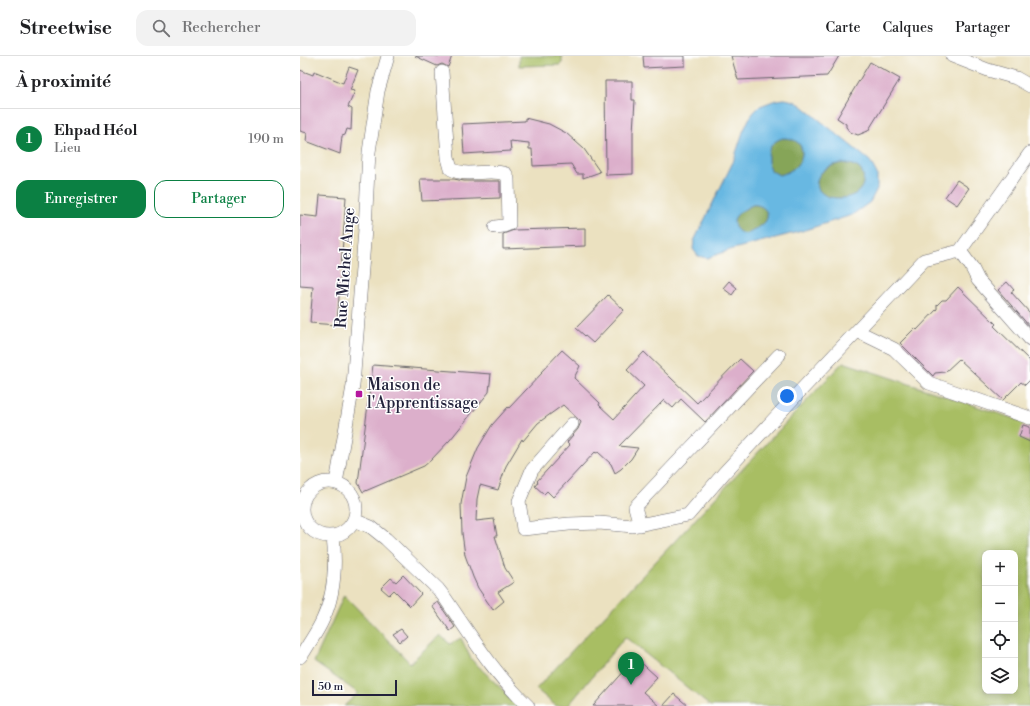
<!DOCTYPE html>
<html lang="fr">
<meta charset="utf-8">
<style>
:root{--surface:#fff;--page:#f2f2f2;--text:#202124;--muted:#757577;--line:#e0e0e0;--accent:#0b8043}
body{margin:0;font-family:"Libre Bodoni",serif;background:var(--page);color:var(--text)}
.controls{position:absolute;right:12px;bottom:12px;display:grid;overflow:hidden;border-radius:8px;box-shadow:0 2px 10px #0003}
.controls button{width:36px;height:36px;display:grid;place-items:center;padding:0;border:0;border-bottom:1px solid var(--line);background:var(--surface);color:var(--text);font:20px sans-serif}
.scale{position:absolute;left:12px;bottom:10px;width:85px;box-sizing:border-box;padding-left:4px;border:2px solid #22223b;border-top:0;font-size:11px;line-height:14px;white-space:nowrap;color:#22223b;-webkit-text-stroke:3px #fff;paint-order:stroke}
.you{position:absolute;left:487px;top:340px;width:14px;height:14px;margin:-10px;border:3px solid #fff;border-radius:50%;background:#1a73e8;box-shadow:0 0 0 6px #1a73e833}
.badge{display:grid;place-items:center;width:26px;height:26px;border-radius:50%;background:var(--accent);color:#fff;font-size:13px;font-weight:700}
.pin{position:absolute;translate:-50% -33px;filter:drop-shadow(0 1px 2px #0008)}
.pin::after{content:'';position:absolute;top:21px;width:14px;height:12px;background:inherit;clip-path:polygon(0 0,100% 0,50% 100%)}
.list{margin:0;padding:0;list-style:none}
h2{display:flex;justify-content:space-between;align-items:center;height:52px;margin:0;padding:0 16px;font-size:17px}
h2 small{font-size:13px;font-weight:400;color:var(--muted)}
.list li{display:grid;grid-template-columns:26px 1fr auto;gap:12px;align-items:center;box-sizing:border-box;height:60px;padding:0 16px;border-top:1px solid var(--line)}
.list b{display:block;font-size:15px;white-space:nowrap}
.list p{margin:0;font-size:13px;white-space:nowrap;color:var(--muted)}
.list em{font-size:13px;font-style:normal;color:var(--muted)}
.actions{display:flex;gap:8px;padding:12px 16px}
.actions a{flex:1;padding:9px 0;border:1px solid var(--accent);border-radius:12px;text-align:center;font-size:14px;color:var(--accent)}
.actions .main{background:var(--accent);color:#fff}
.icon{flex:none;width:22px;height:22px;fill:none;stroke:currentColor;stroke-width:2;stroke-linecap:round;stroke-linejoin:round}
.map{position:relative;flex:none;width:730px;height:650px;overflow:hidden}
header{display:flex;align-items:center;gap:24px;box-sizing:border-box;height:56px;padding:0 20px;background:var(--surface);border-bottom:1px solid var(--line)}
header strong{font-size:19px}
nav{display:flex;gap:22px;margin-inline-start:auto;font-size:14px}
.search{width:280px;height:36px;background:var(--page);display:flex;align-items:center;gap:10px;box-sizing:border-box;padding:0 14px;border-radius:12px;color:var(--muted);font-size:15px}
main{display:flex}
aside{flex:1;background:var(--surface)}
.map>svg:first-child{display:block}
.green{fill:#a8be63;stroke:#65704f;fill-rule:evenodd}
.forest{fill:#86a559;stroke:#54644a}
.water{fill:#68b8e2;stroke:#456d8e;fill-rule:evenodd}
.building{fill:#dcafcb}
.lines{fill:none;stroke-linecap:round;stroke-linejoin:round}
.minor-casing{stroke:#68656a;stroke-width:14}
.minor{stroke:#fff;stroke-width:13}
.poi-dot{fill:#b5179e;stroke:#fff;stroke-width:1.5}
.labels{text-anchor:middle;dominant-baseline:central;stroke-width:3;stroke-linejoin:round;paint-order:stroke}
.street-label{font-size:16px;fill:#22223b;stroke:#fff}
.poi-label{font-size:16px;fill:#22223b;stroke:#fff;text-anchor:start}
</style>
<header>
<strong>Streetwise</strong>
<div class="search"><svg class="icon" aria-label="search" viewBox="0 0 24 24"><circle cx="10" cy="10" r="6"/><path d="M15 15l6 6"/></svg>Rechercher</div>
<nav><a>Carte</a><a>Calques</a><a>Partager</a></nav>
</header>
<main>
<aside>
<h2>À proximité<small></small></h2>
<ul class="list">
<li><span class="badge">1</span><div><b>Ehpad Héol</b><p>Lieu</p></div><em>190 m</em></li>
</ul>
<div class="actions"><a class="main">Enregistrer</a><a>Partager</a></div>
</aside>
<div class="map">
<svg width="730" height="650" viewBox="0 0 730 650">
<rect width="100%" height="100%" fill="#fff"/>
<filter id="ink" filterUnits="userSpaceOnUse"><feTurbulence type="fractalNoise" baseFrequency=".025" numOctaves="2"/><feDisplacementMap in="SourceGraphic" scale="8" xChannelSelector="R" yChannelSelector="G"/><feConvolveMatrix kernelMatrix="1 2 1 2 8 2 1 2 1" color-interpolation-filters="sRGB"/></filter>
<filter id="wash" filterUnits="userSpaceOnUse"><feTurbulence type="fractalNoise" baseFrequency=".012" numOctaves="4" result="noise"/><feDisplacementMap in="SourceGraphic" scale="16" xChannelSelector="R" yChannelSelector="G"/><feGaussianBlur stdDeviation="0.9" result="paint"/><feColorMatrix in="noise" values="0 0 0 0 0 0 0 0 0 0 0 0 0 0 0 0 0 1.4 0 .05"/><feComposite in="paint" operator="in"/></filter>
<g filter="url(#wash)">
<rect width="100%" height="100%" fill="#ebe1c0"/>
<path class="green" d="M219 0H262V7L260 9 219 10Z
M543 306 730 368V650H410L325 581 268 650H256L236 633ZM685 497H715V635H685Z
M44 539 110 607 140 579 150 588 161 582 171 603 219 650H44L58 637 14 606Z"/>
<path class="forest" d="M483 82C511 82 507 113 479 119L470 114C465 100 468 86 483 82Z
M543 107C547 108 551 108 555 110 566 114 566 129 558 136 553 140 547 142 541 142 509 144 508 112 543 107Z
M452 149C462 147 472 157 465 166 462 170 453 175 449 177 439 181 430 168 436 160 440 155 447 152 452 149Z"/>
<path class="water" d="M485 43 494 45 501 49 570 105 577 118V133L570 146 552 159 502 175 433 193 407 202 398 200 393 193 394 185 433 106 443 76 449 63 454 56 460 50 476 44ZM483 82C511 82 507 113 479 119L470 114C465 100 468 86 483 82ZM543 107C547 108 551 108 555 110 566 114 566 129 558 136 553 140 547 142 541 142 509 144 508 111 543 107ZM452 149C462 147 472 157 465 166 462 170 453 175 449 177 439 181 430 168 436 160 440 155 447 152 452 149Z"/>
<g id="blocks">
<path class="building" d="M115 0H152L148 11 142 8 137 10Z
M343 0H385V10L344 12Z
M431 0H539L527 20 438 24Z
M570 6 600 23 568 75 558 79 550 76 546 71V68L537 62Z
M49 11 58 14 50 34 55 35 48 51 52 53 51 74 47 73 45 79 42 80 40 98 6 85 7 77 0 75V14L13 19 14 15 43 27Z
M305 25H332V44H335L333 76V118L306 119Z
M225 62 249 68 266 77 284 93 300 116 283 122V118H277L271 108 233 110 232 93H229V87L210 85 211 95 164 98 162 68 225 65Z
M120 123H154L164 125H200V142L122 145Z
M657 124 669 132 657 149 645 141Z
M20 139 46 141 37 269 10 267 13 231 0 230V159L18 161Z
M285 172V190L203 193V178L214 174Z
M429 225 437 232 432 239 423 232Z
M707 226 714 234 711 236 730 257V271L698 234Z
M658 231 696 268 694 270 730 305V324L725 329 721 326 703 344 659 303 645 316 635 317 633 320 600 287 615 272 617 274 637 253V249L642 244H646Z
M308 239 324 254 293 287 276 272Z
M262 294 280 310 274 322 300 347 299 349 314 363 344 330 327 314 344 296 397 347 440 303 453 315 405 366 381 343 373 352 364 344 319 390 338 392 331 403 321 413 315 417 311 408 298 396 296 397 295 396 253 441 247 435 244 438 235 430 238 426 237 425 270 389 267 386 278 373 281 366 263 349 238 367 223 385 222 383 206 410 198 434 180 429 177 443 176 465 194 463 197 480H195L205 512 214 526 198 536 204 545 193 554 178 532 173 521 165 499 162 477 161 448 166 421 178 392 192 369 208 351 209 352 242 317 241 316Z
M73 309 191 318 189 336 150 384 131 404 124 410 63 436 58 427Z
M723 369 730 371V386L719 381Z
M103 519 121 538 110 550 94 534 89 539 81 532 91 522 96 526Z
M138 546 155 571 150 575 132 550Z
M101 573 107 580 100 586 93 578Z
M336 602 357 621 343 636 359 650H293Z
M374 638 388 650H363Z"/>
</g>
</g>
<g filter="url(#ink)">
<use href="#blocks" fill-opacity="0" stroke="#68656a" stroke-width="1"/>
<g class="lines">
<g class="minor-casing">
<path id="minor" d="M652 0 688 14 716 22 730 30
M142 16 148 102 151 113C167 122 188 112 206 118L208 123 209 168 204 170 195 171
M730 97 660 195 671 210 678 224 730 283
M557 275 594 293 629 327 730 362
M272 368 232 414 219 445 223 473 269 468 299 467 333 470 388 459 424 417 488 348 624 204 660 195
M2 453a27 27 0 1 1 54 0a27 27 0 1 1-54 0Z
M36 427 53 330 65 173 69 96 78 35 88 0
M54 464 71 471 86 483 138 533 145 542C171 580 195 619 228 650
M340 469 335 451 479 299
M0 601 4 596C10 585 18 575 23 563 35 538 36 508 33 480"/>
</g>
<use href="#minor" class="minor"/>
</g>
</g>
<rect class="poi-dot" x="55" y="334" width="8" height="8" rx="2"/>
<g class="labels">
<g class="street-label">
<text transform="translate(45 212) rotate(-86)">Rue Michel Ange</text>
</g>
<g class="poi-label">
<text x="67" y="329">Maison de<tspan x="67" dy="18">l'Apprentissage</tspan></text>
</g>
</g>
</svg>
<div class="controls">
<button>+</button>
<button>−</button>
<button><svg class="icon" aria-label="locate" viewBox="0 0 24 24"><circle cx="12" cy="12" r="6"/><path d="M12 2v4M12 18v4M2 12h4M18 12h4"/></svg></button>
<button><svg class="icon" aria-label="layers" viewBox="0 0 24 24"><path d="M12 4l9 5-9 5-9-5zM3 14l9 5 9-5"/></svg></button>
</div>
<div class="scale">50 m</div>
<div class="you"></div>
<div class="pin badge" style="left:331px;top:629px">1</div>
</div>
</main>
